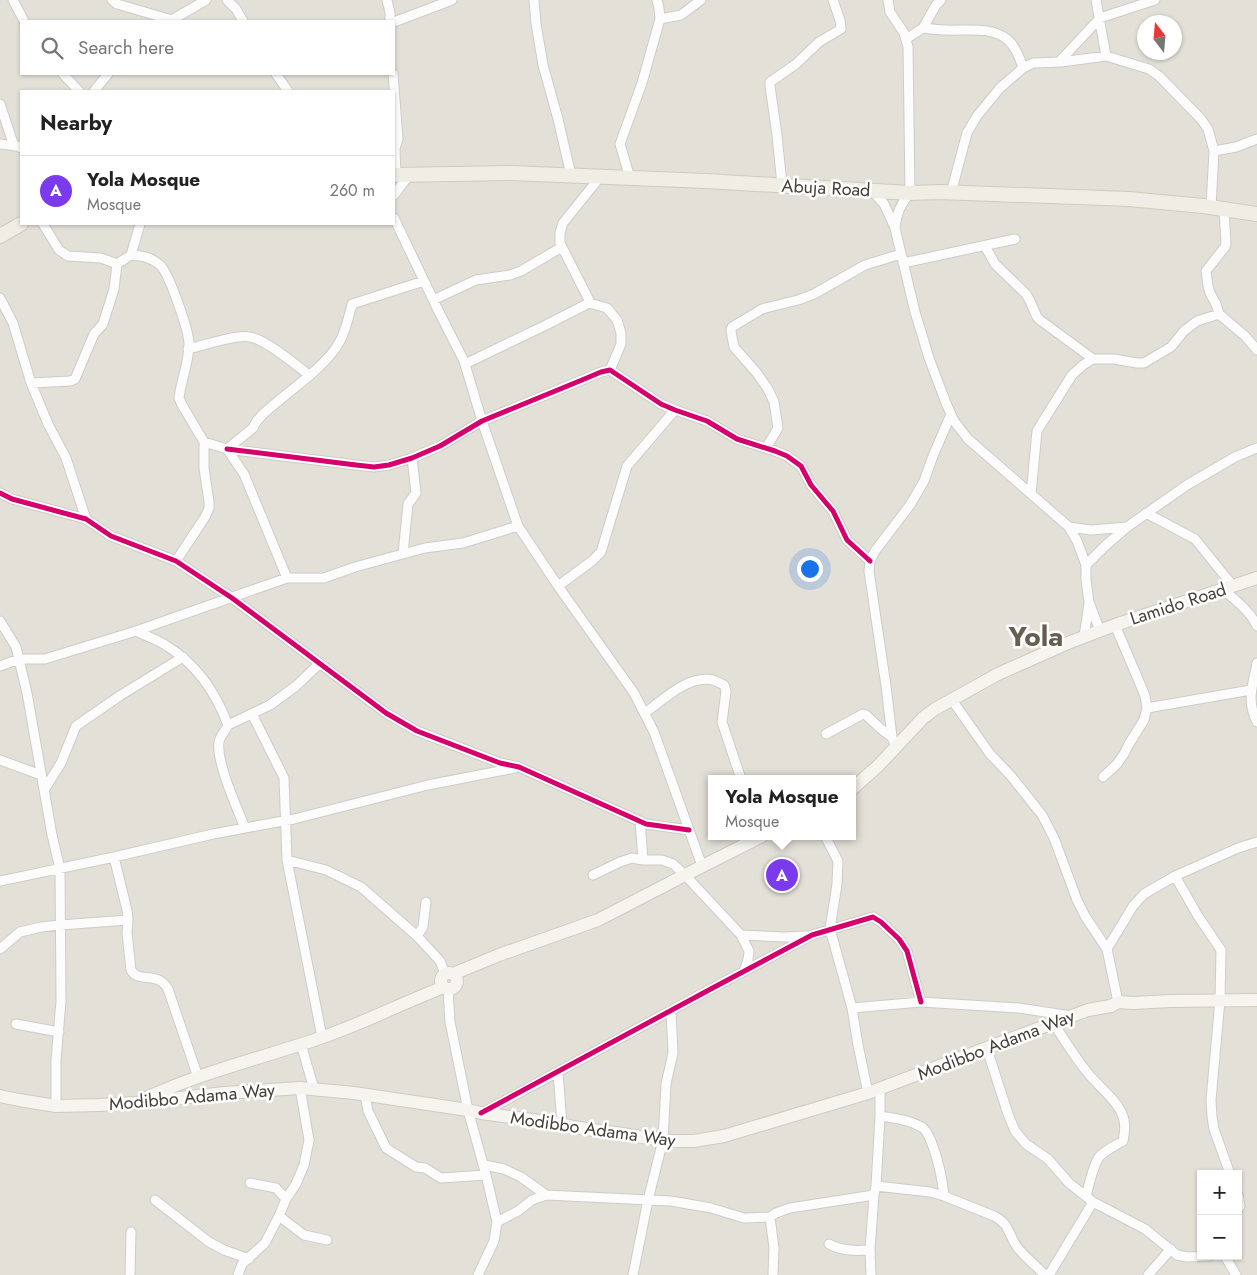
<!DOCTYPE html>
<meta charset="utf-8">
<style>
:root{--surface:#fff;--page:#f2f2f2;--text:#222;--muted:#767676;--line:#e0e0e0;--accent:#7c3aed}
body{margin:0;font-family:Jost,sans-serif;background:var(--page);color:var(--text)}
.controls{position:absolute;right:15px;bottom:15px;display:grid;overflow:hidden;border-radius:0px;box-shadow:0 1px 4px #0004}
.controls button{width:45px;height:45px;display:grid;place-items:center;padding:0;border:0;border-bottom:1px solid var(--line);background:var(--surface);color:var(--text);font:25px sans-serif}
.compass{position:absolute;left:1137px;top:15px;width:45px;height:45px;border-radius:50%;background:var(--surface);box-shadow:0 1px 4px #0004;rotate:344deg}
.you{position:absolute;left:809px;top:568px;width:18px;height:18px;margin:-12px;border:4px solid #fff;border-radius:50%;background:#1a73e8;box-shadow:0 0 0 8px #1a73e833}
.badge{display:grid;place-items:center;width:32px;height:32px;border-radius:50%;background:var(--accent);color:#fff;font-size:16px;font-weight:700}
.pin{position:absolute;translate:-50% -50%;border:2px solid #fff;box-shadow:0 1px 5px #0006}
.popup{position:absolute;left:708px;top:775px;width:148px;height:65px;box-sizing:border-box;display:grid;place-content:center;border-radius:0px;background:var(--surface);filter:drop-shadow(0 1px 4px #0005);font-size:16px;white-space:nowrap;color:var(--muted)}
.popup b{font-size:19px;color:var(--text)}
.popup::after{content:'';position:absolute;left:50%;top:100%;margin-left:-10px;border:10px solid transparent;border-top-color:var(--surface)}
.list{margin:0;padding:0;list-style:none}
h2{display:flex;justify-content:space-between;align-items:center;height:65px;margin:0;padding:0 20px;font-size:21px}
h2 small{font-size:16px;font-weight:400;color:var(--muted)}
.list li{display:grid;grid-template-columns:32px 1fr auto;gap:15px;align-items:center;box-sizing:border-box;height:70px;padding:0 20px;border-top:1px solid var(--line)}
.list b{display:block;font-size:19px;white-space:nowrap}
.list p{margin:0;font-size:16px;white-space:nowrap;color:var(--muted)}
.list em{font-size:16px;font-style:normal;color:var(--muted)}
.icon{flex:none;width:28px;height:28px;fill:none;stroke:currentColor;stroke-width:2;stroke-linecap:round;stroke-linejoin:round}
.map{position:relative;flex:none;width:1257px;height:1275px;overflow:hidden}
.search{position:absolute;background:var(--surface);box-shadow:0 1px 4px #0004;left:20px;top:20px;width:375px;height:55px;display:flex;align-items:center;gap:12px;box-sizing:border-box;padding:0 18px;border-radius:0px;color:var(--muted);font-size:19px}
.panel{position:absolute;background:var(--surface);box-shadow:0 1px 4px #0004;left:20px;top:90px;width:375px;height:135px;border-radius:0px}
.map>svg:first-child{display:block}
.residential{fill:#e3e0d8;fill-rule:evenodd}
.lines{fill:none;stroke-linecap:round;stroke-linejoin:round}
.minor-casing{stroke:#cdccc7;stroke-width:11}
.secondary-casing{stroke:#cecbc1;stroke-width:14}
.primary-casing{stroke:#d0cab9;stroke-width:16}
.minor{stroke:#fdfcfc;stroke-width:9}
.secondary{stroke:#f5f4ef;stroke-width:12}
.primary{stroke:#f0ede4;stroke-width:14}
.cycleway-casing{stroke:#fff;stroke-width:8}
.cycleway{stroke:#d6006c;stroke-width:5}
.labels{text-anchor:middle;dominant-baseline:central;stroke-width:5;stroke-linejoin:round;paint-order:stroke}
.street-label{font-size:18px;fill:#444037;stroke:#fff}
.town-label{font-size:28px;font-weight:bold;fill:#665e4f;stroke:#fff}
</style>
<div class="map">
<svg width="1257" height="1275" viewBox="0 0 1257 1275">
<rect width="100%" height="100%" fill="#efeeea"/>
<path class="residential" d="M0 0H1257V1275H0ZM21 21H394V74H21ZM1144 22H1174V52H1144ZM21 91H394V224H21ZM712 779H852V836H712ZM1201 1174H1238V1256H1201Z"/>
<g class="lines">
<g class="minor-casing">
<path id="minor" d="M13 0 24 21
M112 0 117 4 172 20
M227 0 236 9 243 21
M387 0 390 13V21
M534 0 536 24 543 65 558 119 571 175
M888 0 890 12 904 33 908 47 910 193C901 203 896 214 895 228
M1096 0 1106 56
M660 19 681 15 701 0
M170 21 206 0
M394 22 452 0
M923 28C931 29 939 30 947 30 967 31 992 26 1008 40 1016 47 1020 58 1023 68
M906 39 923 28 936 5 941 0
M1059 62 1100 18 1155 0
M63 74 79 91
M276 74 288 91
M393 74 398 139 394 152
M94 91 108 74
M0 104 14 146
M0 144 18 146 21 148
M395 150 396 175
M1214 151 1236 147 1257 139
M630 178 620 144 642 83 660 19 659 8 657 0
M782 185 777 135 770 86V82L796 64 819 42 841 29 840 20 833 0
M872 190 884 204 895 228 915 312 929 358 946 403 954 421 968 439 1069 527 1077 541 1086 565
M951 193 967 133 977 116 1000 88 1023 68 1033 63 1061 62 1106 56 1149 69 1159 76 1201 119 1208 129 1214 151 1211 207
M394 195 409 175
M1224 209 1226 244 1225 247 1206 271 1208 286 1210 293 1216 304 1219 314 1245 336 1257 350
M394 218 438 310 464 361 482 421 518 526 558 586 634 693 654 732 702 866
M43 224 59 250 68 256 101 258 117 264
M985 246 995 264 1026 294 1030 301 1037 317 1040 320 1093 359
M131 255C142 256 151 257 160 265 169 273 189 331 189 344 189 363 181 380 179 398L182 405 204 442V468L209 502V508L205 517 176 561
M903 263 1015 239
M0 298 13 323 31 383 48 424 66 458 86 519
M433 300 476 280 510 275 521 271 562 247
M589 303 607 308 617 320 621 333V344L610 370
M188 349C203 346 236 334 250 337 265 339 296 365 309 375
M465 364 546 325 589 303V300L560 243V233L563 223 600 177
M31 383 70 381 75 379 94 334 103 324 114 289 117 264 131 255 140 224
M204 442 227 449 244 474 287 578
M766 448 778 428 774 402 768 389 756 372 734 347 731 331 732 327 762 309 798 300 814 294 865 265 901 254
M227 449 356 465 374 467 389 465 412 458 440 446 482 421 582 380 601 372 610 370 661 404 675 410 707 421 737 439 775 451 787 456 801 466 811 485 833 511 847 540 870 561
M227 449 253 428 256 422 262 415C285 393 326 368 340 341 346 330 349 316 352 304L424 281
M0 493 12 499 86 519 111 536 176 561 232 598 386 713 417 731 500 763 519 767 646 824 689 830
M1031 494 1037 431 1072 375 1083 365 1093 359H1114L1137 363H1144L1171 347 1184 331 1197 321 1219 314
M1146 513 1195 539 1233 586
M1069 527 1091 530 1127 527
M403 554 408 504 416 493 412 458
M558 586 592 561 601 552 627 466 675 410
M1223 589C1235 600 1250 611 1257 626
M0 621 16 647 27 693 52 835 60 869 61 1001 56 1060V1106
M136 631C146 636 158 640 167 646 196 664 216 693 228 725 226 731 220 735 219 742 216 762 237 808 245 828
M1100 631 1089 602 1086 580V565L1105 546 1127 527 1187 485 1235 457 1257 448
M1084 637 1089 603
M1257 663C1253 685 1246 700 1257 722
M0 666 19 659H45L136 631 287 578H324L355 567 425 548 463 543 518 526
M952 700 990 754 1011 776 1042 815 1054 838 1077 900 1085 916 1107 949 1118 1002
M1147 708 1251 690
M645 713C663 700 687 675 713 680 716 681 720 683 724 685L726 691 722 722 741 779
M252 714 284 778 287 860 322 1037
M228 725 270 705 296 686 319 664
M826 734 863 714 866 715 881 729 892 737
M896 747 892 737 886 686 869 571 870 561 875 551 910 505 924 481 933 456 951 414
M0 760 41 775
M1103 777 1117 764 1124 754 1129 744 1144 720 1147 708 1145 696 1138 679 1115 625
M44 790 61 763 76 726 121 695 183 657
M640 821 643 860
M825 836 838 861 837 884 830 929 852 1008 858 1045 868 1093
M114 857 127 910 128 920 127 933 131 970C139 984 157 970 168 989L198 1077
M287 860 326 870 361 887 417 936 440 961 445 973
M593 875 620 862 632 858 643 860H662L673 864 685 875 741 935 749 951 748 960 744 971
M1175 876 1198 916 1221 950 1220 1000 1211 1100 1212 1117 1214 1129 1230 1174
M0 881 114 857 213 834 294 819 428 785 515 768
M741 935 784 937 807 936
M417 936 423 927 426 902
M0 949 20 932 41 927 60 925 128 920
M1107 949 1133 906 1144 894 1175 876 1238 848 1257 842
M448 989 450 1022 468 1110 486 1175 497 1222 494 1241 478 1275
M852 1008 921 1002 1019 1008 1071 1016
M1053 1023C1064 1039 1074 1056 1087 1072 1097 1085 1116 1099 1122 1114 1126 1122 1125 1132 1123 1141 1116 1145 1105 1150 1099 1157 1093 1166 1089 1185 1086 1196
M16 1024 59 1032
M301 1044 314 1089
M987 1049 1008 1114 1015 1131 1026 1144 1048 1159 1069 1183 1093 1202 1145 1229 1177 1255 1187 1257 1210 1256
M558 1072 562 1124
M365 1095 368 1111 386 1148 416 1167 425 1168 441 1178 486 1175
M482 1113 707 991 812 935 873 917 881 922 899 939 907 951 921 1002
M880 1116C894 1118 911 1120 923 1128 927 1131 929 1137 931 1141 938 1159 942 1176 944 1196
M484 1165 504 1169 521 1177 546 1195
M250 1183 276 1188 286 1199
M876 1186 930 1192 944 1196 994 1216C1010 1224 1008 1234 1017 1247 1025 1257 1036 1266 1045 1275
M1238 1195 1240 1206 1238 1209
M155 1200 209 1242 224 1250 249 1259
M279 1216 304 1235 327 1240
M770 1217 774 1248 773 1275
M497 1222 518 1211 532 1200 546 1195 671 1201 711 1208 744 1218 770 1217 776 1213 790 1208 874 1195
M829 1244C842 1251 855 1251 870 1250
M1225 1256 1236 1275
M130 1275 131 1232
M238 1275 242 1264 265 1243 279 1216 286 1199 296 1184 304 1165 309 1140 300 1088
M633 1275 648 1200 663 1140 666 1084 673 1053 671 1011
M871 1275 870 1250 874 1195 876 1186 880 1116V1089
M1049 1275 1093 1202
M1148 1275 1171 1249"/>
</g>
<g class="secondary-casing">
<path id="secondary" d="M852 789 878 766 923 718 935 709 998 674 1068 643 1115 625 1257 578
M441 981a8 8 0 1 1 16 0a8 8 0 1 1-16 0Z
M453 974 499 955 598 920 685 875 762 836
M0 1096 19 1100 56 1106 99 1105 137 1103 224 1093 300 1088 354 1093 468 1110 481 1113 562 1124 573 1127 663 1140 664 1141H694L724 1136 868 1093 1053 1023 1088 1010 1111 1006 1118 1002 1133 1003 1170 1001 1257 1000
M146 1098C202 1072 262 1058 320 1038 362 1024 402 1003 444 987"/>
</g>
<g class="primary-casing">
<path id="primary" d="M394 175 510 173 706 181 910 193 940 192 1129 199 1203 206 1257 214
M0 236 21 224"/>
</g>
<use href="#minor" class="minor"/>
<use href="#secondary" class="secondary"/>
<use href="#primary" class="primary"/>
<g class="cycleway-casing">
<path id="cycleway" d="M227 449 356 465 374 467 389 465 412 458 440 446 482 421 582 380 601 372 610 370 661 404 675 410 707 421 737 439 775 451 787 456 801 466 811 485 833 511 847 540 870 561
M0 493 12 499 86 519 111 536 176 561 232 598 386 713 417 731 500 763 519 767 646 824 689 830
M481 1113 707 991 812 935 873 917 881 922 899 939 907 951 921 1002"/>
</g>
<use href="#cycleway" class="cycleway"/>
</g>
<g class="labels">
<g class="street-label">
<text transform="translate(826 188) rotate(3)">Abuja Road</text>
<text transform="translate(1178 604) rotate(-18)">Lamido Road</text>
<text transform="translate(996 1045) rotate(-21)">Modibbo Adama Way</text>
<text transform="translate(192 1097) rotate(-5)">Modibbo Adama Way</text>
<text transform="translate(593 1129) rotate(8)">Modibbo Adama Way</text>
</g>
<g class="town-label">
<text x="1036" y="636">Yola</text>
</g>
</g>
</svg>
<div class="controls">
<button>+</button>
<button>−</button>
</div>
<svg class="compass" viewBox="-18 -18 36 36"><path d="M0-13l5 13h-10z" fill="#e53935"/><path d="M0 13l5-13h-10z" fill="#767676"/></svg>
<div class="you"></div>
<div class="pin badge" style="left:782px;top:875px">A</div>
<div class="popup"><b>Yola Mosque</b>Mosque</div>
<div class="search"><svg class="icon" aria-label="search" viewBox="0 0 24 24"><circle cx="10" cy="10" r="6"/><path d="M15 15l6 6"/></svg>Search here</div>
<section class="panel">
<h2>Nearby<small></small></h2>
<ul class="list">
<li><span class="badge">A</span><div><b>Yola Mosque</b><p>Mosque</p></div><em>260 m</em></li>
</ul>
</section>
</div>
